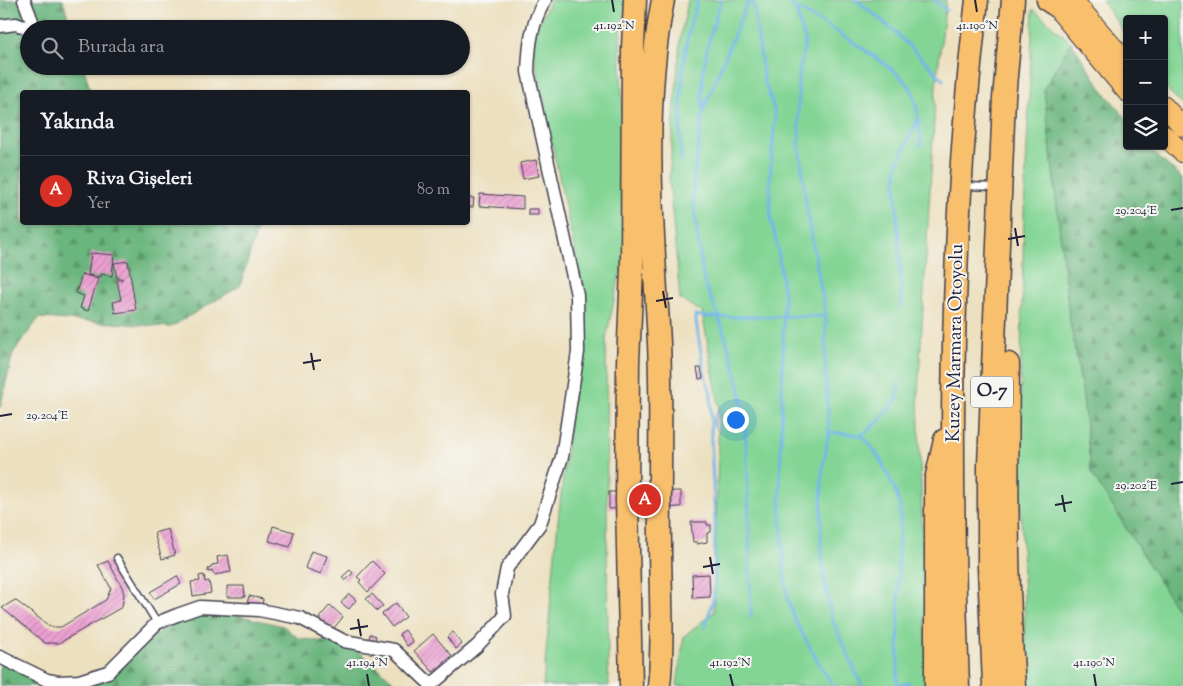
<!DOCTYPE html>
<html lang="tr">
<meta charset="utf-8">
<style>
:root{--surface:#171b24;--page:#242831;--text:#f1f3f6;--muted:#9ea1a6;--line:#363941;--accent:#d93025}
body{margin:0;font-family:"Sorts Mill Goudy",serif;background:var(--page);color:var(--text)}
.controls{position:absolute;right:15px;top:15px;display:grid;overflow:hidden;border-radius:5px;box-shadow:0 1px 4px #0004}
.controls button{width:45px;height:45px;display:grid;place-items:center;padding:0;border:0;border-bottom:1px solid var(--line);background:var(--surface);color:var(--text);font:25px sans-serif}
.you{position:absolute;left:735px;top:419px;width:18px;height:18px;margin:-12px;border:4px solid #fff;border-radius:50%;background:#1a73e8;box-shadow:0 0 0 8px #1a73e833}
.badge{display:grid;place-items:center;width:32px;height:32px;border-radius:50%;background:var(--accent);color:#fff;font-size:16px;font-weight:700}
.pin{position:absolute;translate:-50% -50%;border:2px solid #fff;box-shadow:0 1px 5px #0006}
.list{margin:0;padding:0;list-style:none}
h2{display:flex;justify-content:space-between;align-items:center;height:65px;margin:0;padding:0 20px;font-size:21px}
h2 small{font-size:16px;font-weight:400;color:var(--muted)}
.list li{display:grid;grid-template-columns:32px 1fr auto;gap:15px;align-items:center;box-sizing:border-box;height:70px;padding:0 20px;border-top:1px solid var(--line)}
.list b{display:block;font-size:19px;white-space:nowrap}
.list p{margin:0;font-size:16px;white-space:nowrap;color:var(--muted)}
.list em{font-size:16px;font-style:normal;color:var(--muted)}
.icon{flex:none;width:28px;height:28px;fill:none;stroke:currentColor;stroke-width:2;stroke-linecap:round;stroke-linejoin:round}
.map{position:relative;flex:none;width:1183px;height:686px;overflow:hidden}
.search{position:absolute;background:var(--surface);box-shadow:0 1px 4px #0004;left:20px;top:20px;width:450px;height:55px;display:flex;align-items:center;gap:12px;box-sizing:border-box;padding:0 18px;border-radius:28px;color:var(--muted);font-size:19px}
.panel{position:absolute;background:var(--surface);box-shadow:0 1px 4px #0004;left:20px;top:90px;width:450px;height:135px;border-radius:5px}
.map>svg:first-child{display:block}
.grass{fill:#84d595;stroke:#537c68}
.forest{fill:url(#forest-firs);stroke:#466c5c}
.lines{fill:none;stroke-linecap:round;stroke-linejoin:round}
.stream{stroke:#72b6e8;stroke-width:3}
.building{fill:url(#building-hatch)}
.service-casing{stroke:#403e4f;stroke-width:9}
.minor-casing{stroke:#403e4f;stroke-width:15}
.primary-casing{stroke:#403e4f;stroke-width:21}
.motorway-casing{stroke:#403e4f;stroke-width:25}
.service{stroke:#fff;stroke-width:6}
.minor{stroke:#fff;stroke-width:12}
.primary{stroke:#f8bf6c;stroke-width:19}
.motorway{stroke:#f8bf6c;stroke-width:22}
.ticks{fill:none;stroke:#22223b;stroke-width:2}
.labels{text-anchor:middle;dominant-baseline:central;stroke-width:4;stroke-linejoin:round;paint-order:stroke}
.shield{fill:#f6f6f2;stroke:#626272;stroke-width:1}
.shield-label{font-size:18px;font-weight:bold;fill:#22223b}
.street-label{font-size:19px;fill:#22223b;stroke:#f6f6f2}
.ticks-label{font-size:12px;text-anchor:middle;fill:#22223b;stroke:#f6f6f2;stroke-width:4;stroke-linejoin:round;paint-order:stroke}
</style>
<div class="map">
<svg width="1183" height="686" viewBox="0 0 1183 686">
<defs>
<pattern id="forest-firs" width="22" height="20" patternUnits="userSpaceOnUse" patternTransform="scale(1.25)"><rect width="22" height="20" fill="#6bb67e"/><path d="M5 1l3.5 6h-7zM16 11l3.5 6h-7z" fill="#589468"/></pattern>
<pattern id="building-hatch" width="6" height="6" patternUnits="userSpaceOnUse" patternTransform="scale(1.25)"><rect width="6" height="6" fill="#eda0d2"/><path d="M-1 1l2-2M0 6l6-6M5 7l2-2" fill="none" stroke="#c082ac"/></pattern>
</defs>
<rect width="100%" height="100%" fill="#f6f6f2"/>
<filter id="ink" filterUnits="userSpaceOnUse"><feTurbulence type="fractalNoise" baseFrequency=".02" numOctaves="2"/><feDisplacementMap in="SourceGraphic" scale="10" xChannelSelector="R" yChannelSelector="G"/><feConvolveMatrix kernelMatrix="1 2 1 2 8 2 1 2 1" color-interpolation-filters="sRGB"/></filter>
<filter id="wash" filterUnits="userSpaceOnUse"><feTurbulence type="fractalNoise" baseFrequency=".0096" numOctaves="4" result="noise"/><feDisplacementMap in="SourceGraphic" scale="20" xChannelSelector="R" yChannelSelector="G"/><feGaussianBlur stdDeviation="1.12" result="paint"/><feColorMatrix in="noise" values="0 0 0 0 0 0 0 0 0 0 0 0 0 0 0 0 0 1.4 0 .05"/><feComposite in="paint" operator="in"/></filter>
<g filter="url(#wash)">
<rect width="100%" height="100%" fill="#ece0bf"/>
<path class="grass" d="M550 0H626L620 41 627 242 606 338 608 664 609 686H543L558 521 584 297 531 41Z
M688 0H946L936 87 918 394 927 686H677L684 636 714 612 719 406 702 312 680 299 669 179 680 40Z
M1102 0H1183V105L1164 87V19H1127V37Z
M1033 9 1071 42 1044 89 1069 315 1082 389 1091 472 1183 619V686H1027L1019 458 1024 213Z"/>
<path class="forest" d="M0 0H63L71 29H29V66H83L91 92H22V222L259 223 240 286 171 327 39 318 13 353 0 408Z
M1071 42 1104 92 1127 119V146H1149L1159 158 1183 178V619L1091 472 1082 389 1069 315 1044 89Z
M225 612 283 626 298 638 353 646 399 686H0V659L41 683 111 675 164 627 191 614Z"/>
<g class="lines">
<path class="stream" d="M753 0 764 81 772 102 775 115 770 178V203L771 220 778 248 784 296 780 497 784 572 788 600 795 620 822 669 834 686
M787 0 795 8 805 40 798 81 799 144 808 218 826 316 825 365 829 432 822 473 821 540 824 577 832 619 862 686
M856 0C888 24 916 51 943 80
M934 0 946 10
M795 8C819 20 899 68 911 89 918 102 920 132 921 146
M703 111C699 72 709 37 721 0
M681 161C680 107 679 52 698 0
M902 308 896 187 897 164 917 121
M829 432C837 433 857 433 862 437 875 445 896 488 899 503 903 518 898 540 898 556 898 599 900 642 897 685
M861 436 881 419 897 399 899 383
M751 617 747 455 742 399 735 369 719 317 704 282 695 217 693 184 703 111 745 8 752 0
M705 628 714 596 715 524 711 441V393L704 372 695 315 707 317 826 316
M894 686 909 683"/>
</g>
<g id="blocks">
<path class="building" d="M536 160 539 176 523 179 520 163Z
M480 194 523 197V209L479 206Z
M468 198H474L473 207H468Z
M528 209H538V215H528Z
M91 253 114 255 112 276 101 274V277L88 275Z
M128 261 136 310 115 313 113 302 121 300 117 280H122V278H117L114 263Z
M82 274 98 279 88 311 80 308 84 296 76 293Z
M697 368H701L703 378 699 379Z
M681 491V507L609 509V492Z
M691 522H707V525H711V532L707 533V542L697 544V542H693Z
M273 526 294 532 290 547 269 541Z
M168 529 175 555 162 559 154 533Z
M311 551 327 556 321 574 305 568Z
M228 555 231 572 214 575 212 571 208 572V569L211 568 212 565 218 564 217 557Z
M108 561 122 587 124 594 122 607 59 643H45L2 608 15 600 48 625 54 627H61L106 600 111 588 98 565Z
M372 561 385 574 368 592 359 582 361 580 357 577Z
M350 570 353 573 345 581 342 577Z
M709 574 710 597 693 598 692 575Z
M204 575 205 582 209 581 211 593 193 596 191 582 200 581 199 576Z
M177 576 181 584 154 599 150 592Z
M227 586H244L245 597H227Z
M349 594 356 600 349 609 341 603Z
M372 594 383 606 377 611 366 599Z
M249 596 263 599 262 606 247 603Z
M396 603 406 617 392 627 382 614Z
M330 605 343 617 333 629 319 618Z
M405 630 413 642 407 646 399 634Z
M453 632 462 644 456 649 447 637Z
M370 634 376 636 375 642 369 640Z
M433 634 452 656 433 672 414 651Z"/>
</g>
</g>
<g filter="url(#ink)">
<use href="#blocks" fill-opacity="0" stroke="#403e4f" stroke-width="1"/>
<g class="lines">
<g class="service-casing">
<path id="service" d="M965 186 997 187
M117 558 157 623"/>
</g>
<g class="minor-casing">
<path id="minor" d="M24 0 35 29
M0 26 16 24 29 29
M0 657 47 680 58 682 79 681 108 672 157 623 177 615 200 607 259 610 300 618 344 641 394 650 431 685 477 646 505 616 502 594 507 568 540 524 562 457 578 352 577 295 528 72C529 45 531 24 545 0"/>
</g>
<g class="primary-casing">
<path id="primary" d="M1050 0 1127 92
M1073 0 1127 63
M1164 106 1183 127
M1164 135 1183 153"/>
</g>
<g class="motorway-casing">
<path id="motorway" d="M1048 0 1054 4
M1008 364C1007 471 1006 579 1014 686
M631 686 627 500 628 363 632 269 633 48 635 0
M659 686C664 638 660 590 660 543 659 476 662 409 659 343 653 228 641 114 663 0
M936 686V480L945 440
M958 686C949 458 950 227 977 0
M994 686 989 568V465L1004 98 1013 0"/>
</g>
<use href="#service" class="service"/>
<use href="#minor" class="minor"/>
<use href="#primary" class="primary"/>
<use href="#motorway" class="motorway"/>
</g>
</g>
<path class="ticks" d="M612 0 614 12M975 0 977 12M1171 210 1183 208M1015 228 1018 246M1008 239 1025 236M663 291 666 308M656 301 673 298M311 353 314 370M303 363 321 360M0 416 12 414M1171 484 1183 482M1062 495 1065 512M1055 505 1072 502M710 557 713 574M703 567 720 564M358 619 361 636M350 629 368 626M367 674 369 686M730 674 733 686M1094 674 1096 686"/>
<g class="labels">
<rect class="shield" x="971" y="376.5" width="42" height="31" rx="4"/>
<g class="shield-label">
<text x="992" y="392">O-7</text>
</g>
<g class="street-label">
<text transform="translate(956 343) rotate(-89)">Kuzey Marmara Otoyolu</text>
</g>
</g>
<g class="ticks-label">
<text x="614" y="29">41.192°N</text>
<text x="977" y="29">41.190°N</text>
<text x="1136" y="214">29.204°E</text>
<text x="47" y="419">29.204°E</text>
<text x="1136" y="489">29.202°E</text>
<text x="367" y="666">41.194°N</text>
<text x="730" y="666">41.192°N</text>
<text x="1094" y="666">41.190°N</text>
</g>
</svg>
<div class="controls">
<button>+</button>
<button>−</button>
<button><svg class="icon" aria-label="layers" viewBox="0 0 24 24"><path d="M12 4l9 5-9 5-9-5zM3 14l9 5 9-5"/></svg></button>
</div>
<div class="you"></div>
<div class="pin badge" style="left:645px;top:500px">A</div>
<div class="search"><svg class="icon" aria-label="search" viewBox="0 0 24 24"><circle cx="10" cy="10" r="6"/><path d="M15 15l6 6"/></svg>Burada ara</div>
<section class="panel">
<h2>Yakında<small></small></h2>
<ul class="list">
<li><span class="badge">A</span><div><b>Riva Gişeleri</b><p>Yer</p></div><em>80 m</em></li>
</ul>
</section>
</div>
